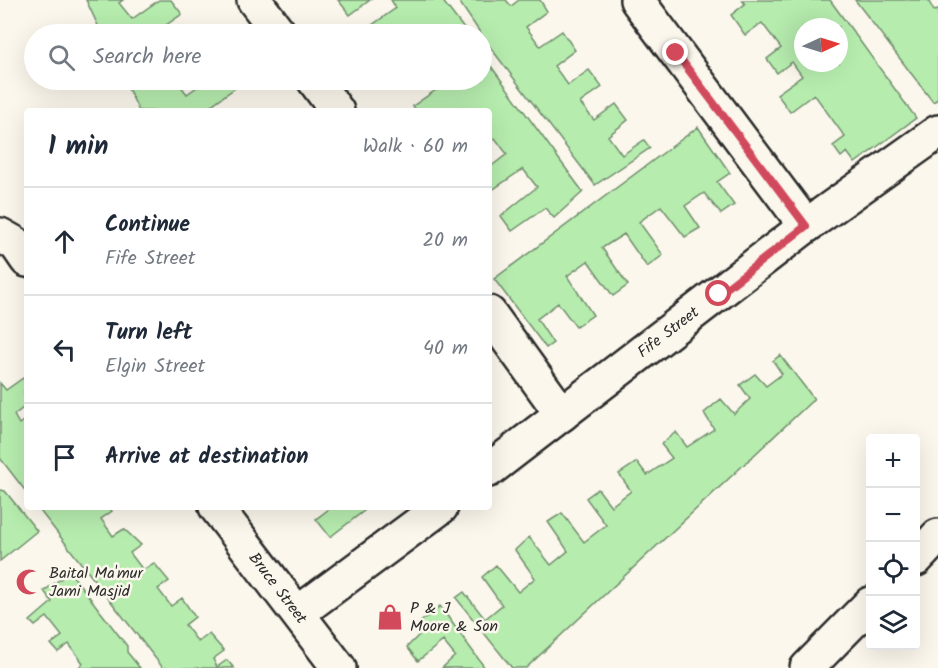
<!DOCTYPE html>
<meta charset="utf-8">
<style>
:root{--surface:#fff;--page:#f2f2f3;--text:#1f2937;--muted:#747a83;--line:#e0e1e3}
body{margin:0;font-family:Kalam,sans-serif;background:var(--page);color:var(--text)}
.controls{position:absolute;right:18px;bottom:18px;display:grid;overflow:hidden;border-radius:6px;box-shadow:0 6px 24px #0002}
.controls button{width:54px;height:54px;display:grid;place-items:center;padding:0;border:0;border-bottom:2px solid var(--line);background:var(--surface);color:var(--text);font:30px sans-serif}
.compass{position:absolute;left:794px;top:18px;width:54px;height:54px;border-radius:50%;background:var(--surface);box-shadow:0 6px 24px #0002;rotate:86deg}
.stop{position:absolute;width:18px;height:18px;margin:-14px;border:4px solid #d1495b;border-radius:50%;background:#fff}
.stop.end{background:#d1495b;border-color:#fff;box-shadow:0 2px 6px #0008}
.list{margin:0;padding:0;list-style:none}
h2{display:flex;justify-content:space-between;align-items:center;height:78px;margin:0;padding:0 24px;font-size:26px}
h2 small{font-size:20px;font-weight:400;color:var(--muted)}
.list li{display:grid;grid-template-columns:39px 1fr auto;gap:18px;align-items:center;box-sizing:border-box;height:108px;padding:0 24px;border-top:2px solid var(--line)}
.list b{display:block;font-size:22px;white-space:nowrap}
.list p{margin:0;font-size:20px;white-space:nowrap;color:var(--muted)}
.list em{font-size:20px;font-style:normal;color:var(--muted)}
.icon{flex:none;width:33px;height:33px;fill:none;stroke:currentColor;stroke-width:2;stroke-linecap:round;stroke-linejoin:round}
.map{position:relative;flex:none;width:938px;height:668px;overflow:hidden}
.search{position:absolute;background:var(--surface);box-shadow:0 6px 24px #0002;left:24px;top:24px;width:468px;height:66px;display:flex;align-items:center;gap:15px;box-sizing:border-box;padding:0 21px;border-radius:33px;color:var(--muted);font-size:22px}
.panel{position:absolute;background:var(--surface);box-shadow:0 6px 24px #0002;left:24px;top:108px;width:468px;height:402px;border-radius:6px}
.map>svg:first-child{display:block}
.green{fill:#b6ecae;stroke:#708c6c;stroke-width:1.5;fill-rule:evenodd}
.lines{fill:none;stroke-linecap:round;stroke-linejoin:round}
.street-casing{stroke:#2b2b2b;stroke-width:38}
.primary-casing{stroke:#2b2b2b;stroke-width:38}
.street{stroke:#fbf7ec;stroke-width:33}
.primary{stroke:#fbf7ec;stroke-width:33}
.route{stroke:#d1495b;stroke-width:8}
.labels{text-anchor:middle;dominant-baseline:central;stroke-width:5;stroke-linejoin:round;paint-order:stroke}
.street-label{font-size:16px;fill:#2b2b2b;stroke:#fbf7ec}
.poi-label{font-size:16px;fill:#2b2b2b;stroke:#fbf7ec;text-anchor:start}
</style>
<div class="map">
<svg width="938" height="668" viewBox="0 0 938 668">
<rect width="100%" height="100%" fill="#fbf7ec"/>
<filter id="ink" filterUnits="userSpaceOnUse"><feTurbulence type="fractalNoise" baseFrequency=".0167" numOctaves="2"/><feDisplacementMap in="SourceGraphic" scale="12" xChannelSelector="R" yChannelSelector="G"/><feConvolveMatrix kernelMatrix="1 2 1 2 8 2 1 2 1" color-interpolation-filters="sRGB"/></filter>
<g filter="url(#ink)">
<path class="green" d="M86 0H123L119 3 132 19 159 0H171L182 14 153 34H102Z
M338 0H370L350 15Z
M391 0H442L468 34H408L404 30 397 34H363L361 33 396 8Z
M458 0H506L511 6 519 0H540L547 11 526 27 540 46 562 31 575 50 554 66 568 85 589 70 602 87 580 103 594 120 616 104 628 120 608 136 622 155 644 140 650 148 595 185 487 43Z
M742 0H830L916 118 855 163 847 152 841 157 833 146 845 137 814 94 790 112 777 94 802 76 792 62 777 73 767 59 781 48 762 23 745 35 731 15 745 4ZM803 27H839V63H803Z
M855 0H928L934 11 938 10V99L933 102Z
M482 54 583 192 554 218 545 208 512 231 501 216 537 187 523 169 489 192V168L507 154 495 138 489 142V111H417L413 106 443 85 440 80H482Z
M124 80H176L187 94 207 80H230L235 88 203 111H139Z
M698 127 730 173 717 182 734 205 721 214 704 193 685 206 700 228 685 237 661 206 639 222 663 255 647 267 624 234 602 248 628 285 613 296 588 261 567 276 593 315 576 327 558 303 537 319 553 343 546 348 494 279Z
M780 355 814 399 526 668H512L456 598 464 592 485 619 502 605 482 577 496 565 518 592 535 578 515 550 529 537 551 565 568 551 548 522 562 513 584 542 606 525 586 498 598 489 611 506 631 491 619 474 637 462 647 475 672 458 661 444 676 432 687 447 714 429 704 413 721 399 734 414 750 399 740 385 755 374 766 386 782 374 773 361Z
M23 378 27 383 24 392 27 405 14 415 19 424 27 418V493L0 458V383L6 390Z
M0 490 5 491 37 531 0 561Z
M37 507H109L112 511 101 519 113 536 124 529 141 545 130 553 143 570 154 563 169 581 158 589 171 606 182 598 195 617 185 625 198 642 209 634 224 651 213 659 217 667 227 660 234 668H163Z
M327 507H369L330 537 316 519 329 509Z
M70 572 127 646V652L140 668H78L83 663 69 644 58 652 51 644 62 636 47 617 35 626 30 621 52 602 44 591Z
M440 606 485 668H442L455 656 443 641 418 661 407 647 419 635 413 628Z"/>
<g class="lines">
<g class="street-casing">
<g id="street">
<path d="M254 0 280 34"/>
<path d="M637 0 806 226"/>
<path d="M314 80 337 111"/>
<path d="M0 235 16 244 27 260"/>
<path d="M489 313 562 414"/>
<path id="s1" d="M489 470 806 226 938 132"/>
<path id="s2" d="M216 507 339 668"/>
<path d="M298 613 441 507"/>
</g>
</g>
<g class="primary-casing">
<path id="primary" d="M916 559 938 536
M807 668 870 604"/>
</g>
<use href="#street" class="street"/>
<use href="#primary" class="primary"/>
</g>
</g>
<g class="lines" filter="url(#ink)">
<path class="route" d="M676 53 806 226 719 294"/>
</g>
<defs>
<g id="mosque-bare" transform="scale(2.07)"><path d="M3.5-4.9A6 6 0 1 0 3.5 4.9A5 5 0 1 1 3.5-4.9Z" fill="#d1495b" stroke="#fbf7ec" stroke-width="2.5" paint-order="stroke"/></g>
<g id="shop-bare" transform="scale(2.07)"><path d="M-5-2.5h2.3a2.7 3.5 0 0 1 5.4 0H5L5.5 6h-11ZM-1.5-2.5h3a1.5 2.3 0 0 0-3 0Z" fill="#d1495b" stroke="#fbf7ec" stroke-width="2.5" paint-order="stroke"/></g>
</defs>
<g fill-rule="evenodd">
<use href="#mosque-bare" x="29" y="582"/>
<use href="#shop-bare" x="390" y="617"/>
</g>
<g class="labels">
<g class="street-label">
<text stroke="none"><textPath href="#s1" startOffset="226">Fife Street</textPath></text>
<text stroke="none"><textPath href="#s2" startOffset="102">Bruce Street</textPath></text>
</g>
<g class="poi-label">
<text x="49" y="573">Baital Ma'mur<tspan x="49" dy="18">Jami Masjid</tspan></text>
<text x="410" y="608">P &amp; J<tspan x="410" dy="18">Moore &amp; Son</tspan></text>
</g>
</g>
</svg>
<div class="controls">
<button>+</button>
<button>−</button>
<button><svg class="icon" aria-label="locate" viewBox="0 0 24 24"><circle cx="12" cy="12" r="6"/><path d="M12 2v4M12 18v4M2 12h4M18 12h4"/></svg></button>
<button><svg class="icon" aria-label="layers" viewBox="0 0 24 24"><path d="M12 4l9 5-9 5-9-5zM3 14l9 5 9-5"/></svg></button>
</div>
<svg class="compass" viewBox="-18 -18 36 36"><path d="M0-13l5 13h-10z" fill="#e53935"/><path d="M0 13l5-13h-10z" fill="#747a83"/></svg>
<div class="stop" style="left:719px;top:294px"></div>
<div class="stop end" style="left:676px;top:53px"></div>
<div class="search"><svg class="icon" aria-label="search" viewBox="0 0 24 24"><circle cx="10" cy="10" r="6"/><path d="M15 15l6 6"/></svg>Search here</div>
<section class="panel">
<h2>1 min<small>Walk · 60 m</small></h2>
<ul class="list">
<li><svg class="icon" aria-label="ahead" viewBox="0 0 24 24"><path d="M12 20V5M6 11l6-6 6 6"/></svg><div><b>Continue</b><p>Fife Street</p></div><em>20 m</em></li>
<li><svg class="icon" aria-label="left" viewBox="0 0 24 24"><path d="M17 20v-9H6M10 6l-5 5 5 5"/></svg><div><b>Turn left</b><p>Elgin Street</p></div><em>40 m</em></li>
<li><svg class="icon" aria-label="arrive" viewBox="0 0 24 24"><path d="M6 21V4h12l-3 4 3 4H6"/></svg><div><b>Arrive at destination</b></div></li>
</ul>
</section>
</div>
